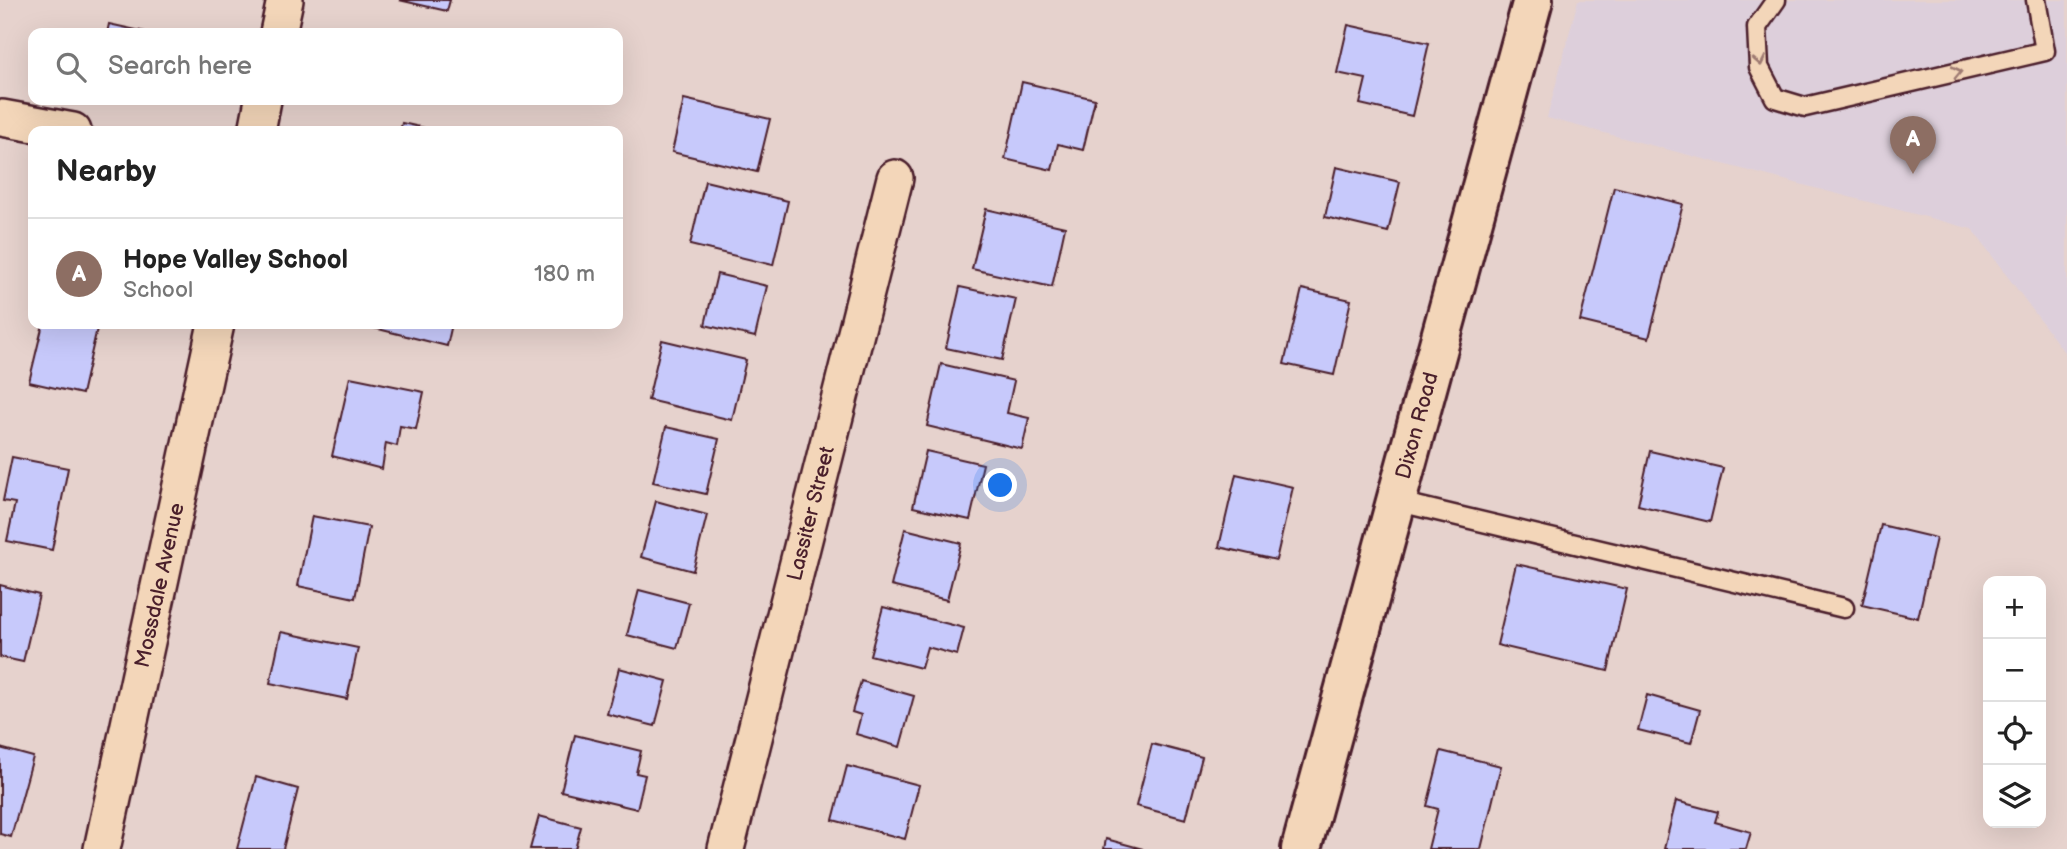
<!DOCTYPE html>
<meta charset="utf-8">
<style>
:root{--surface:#fff;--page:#f2f2f2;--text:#222;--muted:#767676;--line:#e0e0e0;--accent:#d1495b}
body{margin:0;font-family:"Balsamiq Sans",sans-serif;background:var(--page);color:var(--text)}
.controls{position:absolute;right:21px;bottom:21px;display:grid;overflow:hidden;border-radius:14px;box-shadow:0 7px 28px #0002}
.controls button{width:63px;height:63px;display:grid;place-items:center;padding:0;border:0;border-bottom:2px solid var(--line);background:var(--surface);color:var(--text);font:35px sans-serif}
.you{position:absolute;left:1001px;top:486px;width:24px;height:24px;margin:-18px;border:5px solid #fff;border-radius:50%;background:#1a73e8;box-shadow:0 0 0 10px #1a73e833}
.badge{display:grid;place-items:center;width:46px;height:46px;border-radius:50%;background:var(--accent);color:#fff;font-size:23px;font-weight:700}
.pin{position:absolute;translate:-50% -58px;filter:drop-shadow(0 2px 4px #0008)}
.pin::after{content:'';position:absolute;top:37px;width:24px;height:21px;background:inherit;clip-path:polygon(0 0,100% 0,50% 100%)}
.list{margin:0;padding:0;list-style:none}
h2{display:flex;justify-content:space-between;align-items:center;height:91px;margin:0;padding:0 28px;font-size:30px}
h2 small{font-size:23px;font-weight:400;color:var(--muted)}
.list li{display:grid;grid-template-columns:46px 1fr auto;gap:21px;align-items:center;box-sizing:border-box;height:112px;padding:0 28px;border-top:2px solid var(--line)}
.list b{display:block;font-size:26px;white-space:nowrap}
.list p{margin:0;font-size:23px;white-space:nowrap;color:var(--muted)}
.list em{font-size:23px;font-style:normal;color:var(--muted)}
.icon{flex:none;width:38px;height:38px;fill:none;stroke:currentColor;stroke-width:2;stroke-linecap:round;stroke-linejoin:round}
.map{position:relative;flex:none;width:2067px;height:849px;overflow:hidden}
.search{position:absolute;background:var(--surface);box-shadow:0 7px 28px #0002;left:28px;top:28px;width:595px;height:77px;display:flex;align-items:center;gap:18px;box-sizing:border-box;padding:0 24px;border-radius:14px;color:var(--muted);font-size:26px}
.panel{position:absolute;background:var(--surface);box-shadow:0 7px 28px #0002;left:28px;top:126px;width:595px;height:203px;border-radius:14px}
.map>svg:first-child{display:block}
.built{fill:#ddcfdb}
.building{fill:#c7c9fb;stroke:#4a1f2b;stroke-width:2}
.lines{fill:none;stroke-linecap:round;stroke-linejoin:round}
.lane-casing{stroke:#4a1f2b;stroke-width:23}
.street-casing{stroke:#4a1f2b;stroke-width:40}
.secondary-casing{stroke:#4a1f2b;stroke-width:44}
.lane{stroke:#f3d6b9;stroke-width:18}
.street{stroke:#f3d6b9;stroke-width:35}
.secondary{stroke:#f3d6b9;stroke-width:38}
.oneway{stroke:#9e7a72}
.labels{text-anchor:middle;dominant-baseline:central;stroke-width:7;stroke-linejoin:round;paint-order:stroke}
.street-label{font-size:21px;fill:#4a1f2b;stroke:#f3d6b9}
</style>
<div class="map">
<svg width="2067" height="849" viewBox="0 0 2067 849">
<rect width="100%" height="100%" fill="#e6d2cd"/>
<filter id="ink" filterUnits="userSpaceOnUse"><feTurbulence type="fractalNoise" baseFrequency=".0143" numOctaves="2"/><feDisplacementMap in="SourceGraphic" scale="14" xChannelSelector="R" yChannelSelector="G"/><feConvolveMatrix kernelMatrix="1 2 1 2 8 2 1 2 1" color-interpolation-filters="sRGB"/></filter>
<g filter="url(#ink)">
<path class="built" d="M1578 0H2067V356L1972 229 1547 118Z"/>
<path class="building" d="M399 0H450L447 11Z
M109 24 150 33H107Z
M1348 25 1429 43 1412 116 1360 104 1366 79 1337 73Z
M1022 82 1095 99 1083 150 1058 144 1052 170 1005 159Z
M684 99 770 119 757 172 672 152Z
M402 123 438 131H400Z
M1336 167 1400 182 1388 232 1325 217Z
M705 181 788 201 773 265 690 245Z
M1614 187 1683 204 1649 338 1580 321Z
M986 209 1065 227 1052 287 972 269Z
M717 274 767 286 755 337 705 325Z
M960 287 1016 299 1002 360 946 348Z
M1302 289 1351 300 1334 375 1284 364Z
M43 324H98L82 394 29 382Z
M358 324H452L447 346Z
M662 340 746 360 732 420 648 400Z
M941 364 1014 381 1007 413 1029 418 1022 449 927 426Z
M350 377 424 392 416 429 400 426 397 446 386 443 382 469 332 456Z
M666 427 719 439 706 494 653 482Z
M926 451 983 464 970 520 913 507Z
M1650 451 1723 468 1710 522 1638 505Z
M12 457 68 468 52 550 7 541 15 503 3 501Z
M1236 474 1293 487 1276 560 1219 547Z
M656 501 707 515 693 571 641 557Z
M312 516 369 527 355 598 298 586Z
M1881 525 1936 538 1918 618 1862 605Z
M905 529 961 543 947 600 891 586Z
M1516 564 1627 589 1608 671 1497 645Z
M0 585 39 595 23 662 0 657Z
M639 590 689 603 677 648 627 635Z
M883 607 964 628 957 655 927 647 921 668 870 655Z
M281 632 358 648 347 699 270 683Z
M619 668 667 681 655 726 607 714Z
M861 681 914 696 900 747 856 734 861 715 852 712Z
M1647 695 1700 710 1691 743 1638 730Z
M575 735 641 751 636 773 645 775 637 809 561 791Z
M1152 744 1202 757 1186 819 1136 806Z
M0 748 33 757 11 837 0 834Z
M1441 751 1501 766 1481 849H1428L1438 809 1427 806Z
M847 766 919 785 905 839 833 820Z
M256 777 298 789 283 849H237Z
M1676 801 1718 812 1715 822 1751 832 1746 849H1664Z
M539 816 581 827 575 849H530Z
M1106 839 1143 849H1104Z"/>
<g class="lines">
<g class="lane-casing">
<path id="lane" d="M1776 0 1757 27 1759 67 1775 98 1805 107 2045 51 2036 0
M1395 501 1844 608"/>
</g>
<g class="street-casing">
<g id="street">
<path d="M278 33 285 0"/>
<path d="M2 118 73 131"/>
<path d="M257 131 263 100"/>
<path id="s1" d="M102 849 216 324"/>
<path id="s2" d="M726 849 895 178"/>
</g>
</g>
<g class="secondary-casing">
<g id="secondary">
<path id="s3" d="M1301 849 1533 0"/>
</g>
</g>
<use href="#lane" class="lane"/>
<use href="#street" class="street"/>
<use href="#secondary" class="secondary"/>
</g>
<defs><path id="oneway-chevron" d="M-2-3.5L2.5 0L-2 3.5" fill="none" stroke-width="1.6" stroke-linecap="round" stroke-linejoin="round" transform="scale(1.75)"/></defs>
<g class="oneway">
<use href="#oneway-chevron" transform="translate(1760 61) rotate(79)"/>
<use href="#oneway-chevron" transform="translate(1957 72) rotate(-13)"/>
</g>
</g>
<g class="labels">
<g class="street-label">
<text stroke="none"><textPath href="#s3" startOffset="439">Dixon Road</textPath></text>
<text stroke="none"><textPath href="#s2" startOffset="346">Lassiter Street</textPath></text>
<text stroke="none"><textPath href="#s1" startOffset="270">Mossdale Avenue</textPath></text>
</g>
</g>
</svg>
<div class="controls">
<button>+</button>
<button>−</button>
<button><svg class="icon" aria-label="locate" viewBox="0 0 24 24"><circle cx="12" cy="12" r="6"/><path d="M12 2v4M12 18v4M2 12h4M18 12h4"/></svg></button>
<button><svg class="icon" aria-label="layers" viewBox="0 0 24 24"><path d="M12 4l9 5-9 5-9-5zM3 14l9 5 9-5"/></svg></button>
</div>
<div class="you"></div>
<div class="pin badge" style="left:1913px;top:174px;background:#8d6e63">A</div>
<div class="search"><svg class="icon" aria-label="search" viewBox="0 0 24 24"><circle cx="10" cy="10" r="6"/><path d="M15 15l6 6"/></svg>Search here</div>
<section class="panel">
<h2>Nearby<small></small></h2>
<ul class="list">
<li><span class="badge" style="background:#8d6e63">A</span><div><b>Hope Valley School</b><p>School</p></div><em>180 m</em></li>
</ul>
</section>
</div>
